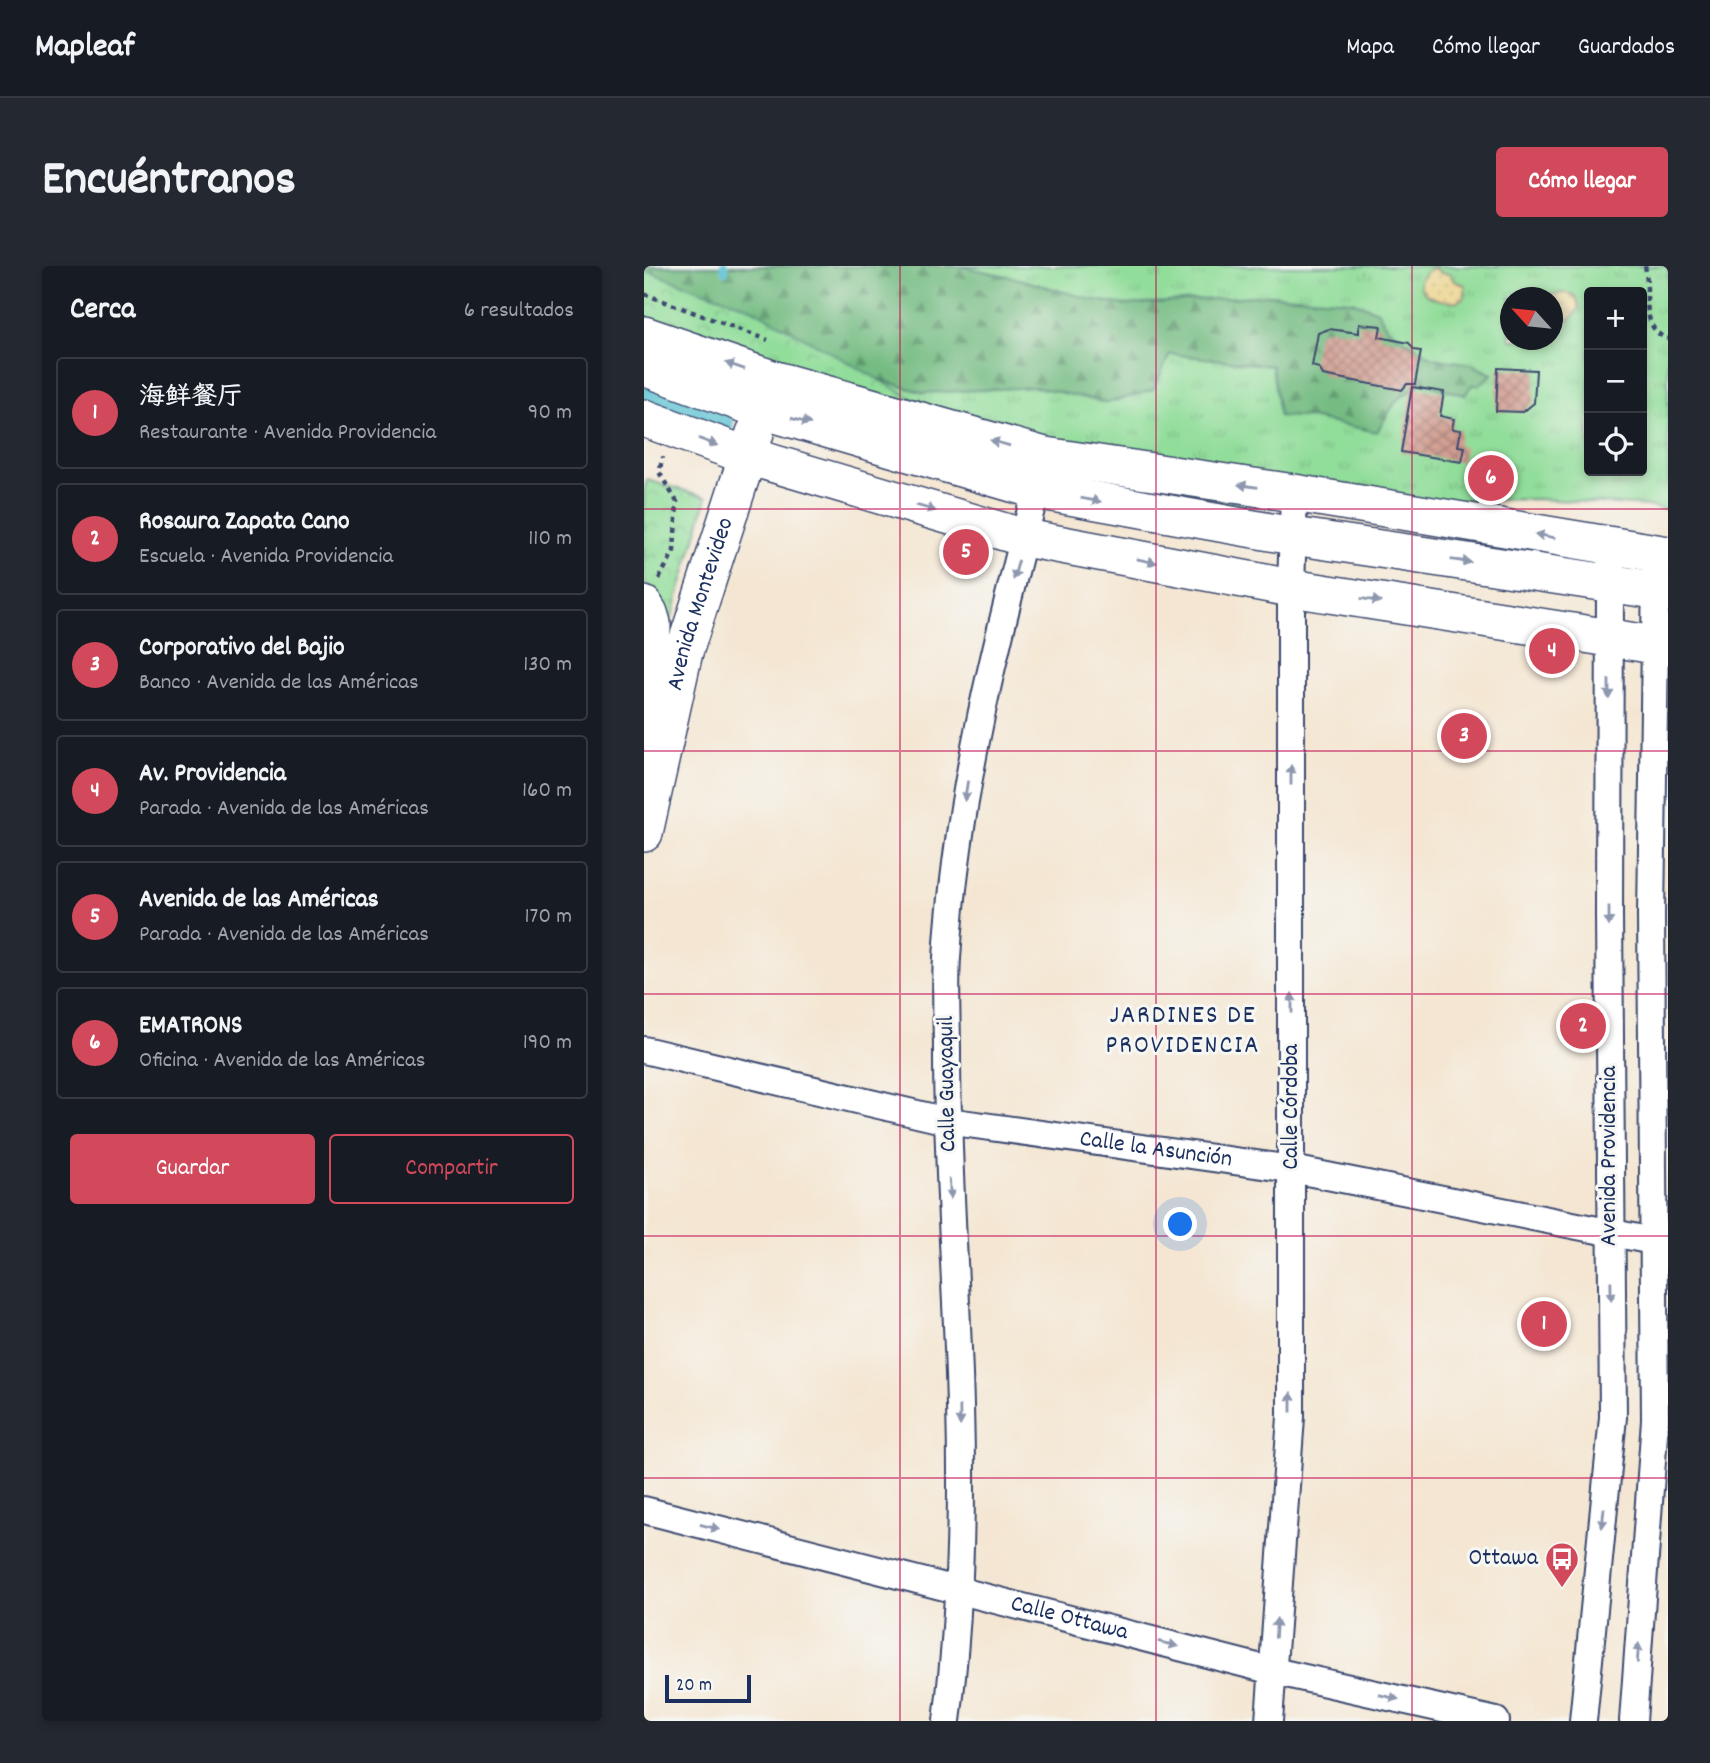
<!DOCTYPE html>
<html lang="es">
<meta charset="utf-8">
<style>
:root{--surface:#171b24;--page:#242831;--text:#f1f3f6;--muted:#9ea1a6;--line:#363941;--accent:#d1495b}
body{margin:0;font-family:Dekko,"LXGW WenKai TC",sans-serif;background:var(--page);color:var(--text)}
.controls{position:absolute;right:21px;top:21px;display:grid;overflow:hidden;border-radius:7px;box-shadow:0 4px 10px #0003}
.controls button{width:63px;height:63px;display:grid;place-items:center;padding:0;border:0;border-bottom:2px solid var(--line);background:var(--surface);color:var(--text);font:35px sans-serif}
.compass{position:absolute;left:856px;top:21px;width:63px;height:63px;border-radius:50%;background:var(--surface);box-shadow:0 4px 10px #0003;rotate:297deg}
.scale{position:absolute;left:21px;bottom:18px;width:86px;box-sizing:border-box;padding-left:7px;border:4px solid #1b2f5e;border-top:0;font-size:19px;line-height:24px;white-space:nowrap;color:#1b2f5e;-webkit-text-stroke:5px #f6f6f2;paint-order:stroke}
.you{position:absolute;left:537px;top:959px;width:24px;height:24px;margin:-18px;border:5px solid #fff;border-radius:50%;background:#1a73e8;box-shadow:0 0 0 10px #1a73e833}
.badge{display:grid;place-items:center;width:46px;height:46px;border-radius:50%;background:var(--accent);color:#fff;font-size:23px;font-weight:700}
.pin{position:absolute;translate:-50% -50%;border:4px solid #fff;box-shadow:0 2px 7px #0006}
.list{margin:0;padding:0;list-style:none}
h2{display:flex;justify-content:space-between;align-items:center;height:91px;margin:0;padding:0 28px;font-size:30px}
h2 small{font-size:23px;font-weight:400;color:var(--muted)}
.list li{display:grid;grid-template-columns:46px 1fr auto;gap:21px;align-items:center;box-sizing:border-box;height:112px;margin:0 14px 14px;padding:0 14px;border:2px solid var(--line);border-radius:7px}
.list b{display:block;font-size:26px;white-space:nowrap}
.list p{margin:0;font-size:23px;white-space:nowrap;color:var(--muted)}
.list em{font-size:23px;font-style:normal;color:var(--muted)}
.actions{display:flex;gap:14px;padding:21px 28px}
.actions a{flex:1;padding:16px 0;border:2px solid var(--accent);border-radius:7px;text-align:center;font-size:24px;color:var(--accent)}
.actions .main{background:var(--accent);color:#fff}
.icon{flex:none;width:38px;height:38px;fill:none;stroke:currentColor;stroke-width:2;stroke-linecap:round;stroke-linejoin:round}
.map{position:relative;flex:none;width:1024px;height:1455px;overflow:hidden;border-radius:7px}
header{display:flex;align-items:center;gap:42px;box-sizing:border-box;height:98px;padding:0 35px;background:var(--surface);border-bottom:2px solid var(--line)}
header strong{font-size:33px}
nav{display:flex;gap:38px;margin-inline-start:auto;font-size:24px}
.intro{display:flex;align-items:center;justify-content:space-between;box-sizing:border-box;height:168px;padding:0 42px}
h1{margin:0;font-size:49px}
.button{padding:18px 32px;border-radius:7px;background:var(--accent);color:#fff;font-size:24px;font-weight:700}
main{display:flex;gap:42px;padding:0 42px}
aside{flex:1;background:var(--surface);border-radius:7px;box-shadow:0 4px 10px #0003}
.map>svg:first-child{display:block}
.grass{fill:url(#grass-tufts);stroke:#56867c;stroke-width:2;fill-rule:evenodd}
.forest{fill:url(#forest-firs);stroke:#487670;stroke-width:2}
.sand{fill:url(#sand-dots);stroke:#84847e;stroke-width:2}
.park{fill:url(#park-crowns);stroke:#56867c;stroke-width:2}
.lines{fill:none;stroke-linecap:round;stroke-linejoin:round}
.stream{stroke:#56c0d2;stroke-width:9}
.canal{stroke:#56c0d2;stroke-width:30}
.building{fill:url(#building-cross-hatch)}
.street-casing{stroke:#3c4a6f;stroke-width:30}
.secondary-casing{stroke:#3c4a6f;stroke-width:40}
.path{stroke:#3c4a6f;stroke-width:4.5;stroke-dasharray:5 5;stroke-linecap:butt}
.street{stroke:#fff;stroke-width:26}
.secondary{stroke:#fff;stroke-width:37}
.oneway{fill:#8d97ae}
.grid{fill:none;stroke:#c2185b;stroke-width:2;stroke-opacity:0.55}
.labels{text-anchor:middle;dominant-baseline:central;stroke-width:6;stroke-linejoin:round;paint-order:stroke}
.street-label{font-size:24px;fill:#1b2f5e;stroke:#f6f6f2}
.poi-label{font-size:24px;fill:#1b2f5e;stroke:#f6f6f2;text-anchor:end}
.neighbourhood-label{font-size:26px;letter-spacing:2px;fill:#1b2f5e;stroke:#f6f6f2}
</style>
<header>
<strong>Mapleaf</strong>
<nav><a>Mapa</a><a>Cómo llegar</a><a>Guardados</a></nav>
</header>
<div class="intro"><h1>Encuéntranos</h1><a class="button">Cómo llegar</a></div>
<main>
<aside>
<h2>Cerca<small>6 resultados</small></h2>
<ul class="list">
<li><span class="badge">1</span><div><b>海鲜餐厅</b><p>Restaurante · Avenida Providencia</p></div><em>90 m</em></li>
<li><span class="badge">2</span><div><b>Rosaura Zapata Cano</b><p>Escuela · Avenida Providencia</p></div><em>110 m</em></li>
<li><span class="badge">3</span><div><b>Corporativo del Bajio</b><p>Banco · Avenida de las Américas</p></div><em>130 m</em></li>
<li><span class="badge">4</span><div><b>Av. Providencia</b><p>Parada · Avenida de las Américas</p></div><em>160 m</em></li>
<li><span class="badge">5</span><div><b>Avenida de las Américas</b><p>Parada · Avenida de las Américas</p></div><em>170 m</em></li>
<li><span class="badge">6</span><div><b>EMATRONS</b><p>Oficina · Avenida de las Américas</p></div><em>190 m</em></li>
</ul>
<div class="actions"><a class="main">Guardar</a><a>Compartir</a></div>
</aside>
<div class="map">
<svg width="1024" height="1455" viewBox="0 0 1024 1455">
<defs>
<pattern id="grass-tufts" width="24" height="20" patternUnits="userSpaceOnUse" patternTransform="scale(1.75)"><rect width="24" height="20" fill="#91dd9a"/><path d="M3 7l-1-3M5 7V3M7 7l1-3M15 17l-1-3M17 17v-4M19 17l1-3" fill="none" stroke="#7cbe87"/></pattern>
<pattern id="forest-firs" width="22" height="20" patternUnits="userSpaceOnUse" patternTransform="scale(1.75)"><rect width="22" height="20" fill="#74bc82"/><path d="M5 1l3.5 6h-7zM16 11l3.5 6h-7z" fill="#5e996e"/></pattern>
<pattern id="sand-dots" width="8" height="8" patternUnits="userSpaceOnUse" patternTransform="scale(1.75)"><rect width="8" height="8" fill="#eeda9e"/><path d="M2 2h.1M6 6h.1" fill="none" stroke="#ccbb8a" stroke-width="1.8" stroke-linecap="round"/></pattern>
<pattern id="park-crowns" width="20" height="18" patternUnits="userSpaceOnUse" patternTransform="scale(1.75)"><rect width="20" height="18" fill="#91dd9a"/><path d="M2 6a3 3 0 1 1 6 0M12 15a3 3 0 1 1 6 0" fill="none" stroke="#7cbe87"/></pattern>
<pattern id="building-cross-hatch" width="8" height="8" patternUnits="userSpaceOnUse" patternTransform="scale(1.75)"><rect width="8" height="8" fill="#d19d90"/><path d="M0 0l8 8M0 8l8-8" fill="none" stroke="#a98079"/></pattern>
</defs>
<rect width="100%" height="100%" fill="#f6f6f2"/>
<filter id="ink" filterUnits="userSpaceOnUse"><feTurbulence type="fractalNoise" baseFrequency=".0143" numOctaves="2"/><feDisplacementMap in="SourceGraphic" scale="14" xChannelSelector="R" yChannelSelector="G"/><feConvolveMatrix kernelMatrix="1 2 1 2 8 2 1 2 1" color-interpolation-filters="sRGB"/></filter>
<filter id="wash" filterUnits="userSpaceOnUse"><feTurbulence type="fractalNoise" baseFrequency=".00686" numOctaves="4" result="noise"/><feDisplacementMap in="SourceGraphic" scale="28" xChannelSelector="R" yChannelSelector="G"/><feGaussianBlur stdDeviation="1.57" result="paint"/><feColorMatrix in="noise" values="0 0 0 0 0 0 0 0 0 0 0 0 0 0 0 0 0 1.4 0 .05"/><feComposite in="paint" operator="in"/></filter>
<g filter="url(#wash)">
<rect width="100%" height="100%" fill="#f4e6d2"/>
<path class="grass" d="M0 0H1024V244L1003 240 895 233 541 240 439 219 287 143 107 42ZM945 26H998V205H945ZM866 32H908V74H866Z"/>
<path class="forest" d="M0 0H315L368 11 445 33 482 39 625 29 708 35 734 45 743 62 789 92 827 98 848 108 835 119H828L821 129 777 117 752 135 733 166 661 151 635 150 628 100 526 88 509 124 463 137 392 121 280 127 0 42Z"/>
<path class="sand" d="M791 2 797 7 806 8 810 15 821 19V30L815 35C795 38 758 25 786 3Z
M891 26C895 27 899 28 903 29 916 30 933 19 935 42L926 54 916 51 909 53 908 32 880 31Z"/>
<path class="park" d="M0 4 107 42 287 143 132 101 0 52Z
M3 214 63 231 19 382 14 329 0 317V225Z"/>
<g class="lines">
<path class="stream" d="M80 0 81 5"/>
<path class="canal" d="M0 129 75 157"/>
</g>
<g id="blocks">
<path class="building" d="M715 58 737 60 735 71 765 77 770 84 777 85 771 118H763L758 124 679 109 675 102 668 100 674 67 685 63 715 67Z
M854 102 892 104 890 137 879 146 852 145Z
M768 121 800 126 796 150 810 153 808 163 817 164 814 180 821 181 818 196 757 186Z"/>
</g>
</g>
<g filter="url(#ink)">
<use href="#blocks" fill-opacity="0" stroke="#3c4a6f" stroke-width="2"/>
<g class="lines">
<g class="street-casing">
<g id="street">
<path id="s1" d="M0 784 303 855 648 903 1024 978"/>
<path id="s2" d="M0 1244 629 1405 852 1455"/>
<path d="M303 1455C316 1351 319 1245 316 1140 313 1022 303 904 303 786 303 755 301 723 303 692 313 525 354 369 396 209"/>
<path d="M625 1455 647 1151V322L650 227"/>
<path d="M939 1455 969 1151 965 648 966 317 968 281"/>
<path d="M989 1455 1011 1154 1007 650 1012 306"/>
</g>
</g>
<g class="secondary-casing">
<g id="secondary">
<path d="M0 69 128 113 401 190 650 227 1024 289"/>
<path d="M0 101 118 144 392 224 649 270 1024 326"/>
<path d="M0 152 104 190 381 272 647 322 1024 381"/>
<path d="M0 339 5 347 8 357 6 465"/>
<path id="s3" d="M0 567 40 386 111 167"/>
</g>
</g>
<path class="path" d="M1001 0C1007 25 994 62 1024 73
M0 28 124 74
M15 313 30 285 33 236 15 206 19 191"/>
<use href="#street" class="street"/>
<use href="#secondary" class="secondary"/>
</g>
<defs><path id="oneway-solid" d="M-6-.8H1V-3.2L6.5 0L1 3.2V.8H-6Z" transform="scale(1.75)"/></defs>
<g class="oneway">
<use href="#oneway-solid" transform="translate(91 100) rotate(-161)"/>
<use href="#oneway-solid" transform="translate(157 155) rotate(16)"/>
<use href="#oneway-solid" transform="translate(64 176) rotate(20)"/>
<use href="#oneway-solid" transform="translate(356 177) rotate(-164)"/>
<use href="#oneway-solid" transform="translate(604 220) rotate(-172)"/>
<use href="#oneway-solid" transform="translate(447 234) rotate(10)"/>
<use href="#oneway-solid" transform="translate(282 242) rotate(16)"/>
<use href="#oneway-solid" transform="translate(901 270) rotate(-170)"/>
<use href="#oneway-solid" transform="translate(503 295) rotate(11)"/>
<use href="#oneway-solid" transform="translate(817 295) rotate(8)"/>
<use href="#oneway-solid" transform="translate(372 304) rotate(105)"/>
<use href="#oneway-solid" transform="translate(727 334) rotate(9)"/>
<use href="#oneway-solid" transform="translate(965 423) rotate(90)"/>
<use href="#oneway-solid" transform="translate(647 509) rotate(-90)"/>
<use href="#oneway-solid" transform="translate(322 525) rotate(99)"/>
<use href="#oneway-solid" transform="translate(965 650) rotate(90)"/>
<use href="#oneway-solid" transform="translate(648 737) rotate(-90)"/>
<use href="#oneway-solid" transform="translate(306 923) rotate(87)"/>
<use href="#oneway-solid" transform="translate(967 1025) rotate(89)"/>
<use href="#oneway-solid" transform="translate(647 1136) rotate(-90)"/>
<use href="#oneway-solid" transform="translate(316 1150) rotate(89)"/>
<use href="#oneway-solid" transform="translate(959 1252) rotate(96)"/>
<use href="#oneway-solid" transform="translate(66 1261) rotate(14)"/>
<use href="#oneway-solid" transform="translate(632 1362) rotate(-86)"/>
<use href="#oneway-solid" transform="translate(524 1378) rotate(14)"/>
<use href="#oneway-solid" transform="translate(994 1387) rotate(-86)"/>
<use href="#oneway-solid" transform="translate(745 1431) rotate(13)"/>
</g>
</g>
<path class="grid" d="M256 0V1455M512 0V1455M768 0V1455M0 243H1024M0 485H1024M0 728H1024M0 970H1024M0 1212H1024"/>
<defs>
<g id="bus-pin" transform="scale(1.75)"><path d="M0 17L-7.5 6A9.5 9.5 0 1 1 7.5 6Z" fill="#d1495b" stroke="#f6f6f2"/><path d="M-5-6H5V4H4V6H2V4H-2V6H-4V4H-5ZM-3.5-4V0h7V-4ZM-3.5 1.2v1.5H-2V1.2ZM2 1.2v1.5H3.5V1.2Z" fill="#fff"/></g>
</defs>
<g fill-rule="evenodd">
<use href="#bus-pin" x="918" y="1293"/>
</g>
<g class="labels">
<g class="street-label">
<text stroke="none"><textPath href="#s3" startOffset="236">Avenida Montevideo</textPath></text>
<text transform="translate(304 818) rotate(-91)">Calle Guayaquil</text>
<text transform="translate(648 841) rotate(-90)">Calle Córdoba</text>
<text stroke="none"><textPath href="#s1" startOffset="522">Calle la Asunción</textPath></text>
<text transform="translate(966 890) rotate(-90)">Avenida Providencia</text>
<text stroke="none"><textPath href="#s2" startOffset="439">Calle Ottawa</textPath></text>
</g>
<g class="poi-label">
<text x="894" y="1293">Ottawa</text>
</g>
<g class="neighbourhood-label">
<text x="539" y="750">JARDINES DE<tspan x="539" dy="30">PROVIDENCIA</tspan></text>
</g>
</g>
</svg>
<div class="controls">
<button>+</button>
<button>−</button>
<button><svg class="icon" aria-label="locate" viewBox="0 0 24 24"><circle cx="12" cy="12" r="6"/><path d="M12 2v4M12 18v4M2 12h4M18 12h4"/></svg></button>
</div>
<svg class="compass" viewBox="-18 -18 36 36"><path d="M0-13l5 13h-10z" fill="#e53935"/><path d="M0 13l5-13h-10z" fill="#9ea1a6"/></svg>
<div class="scale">20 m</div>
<div class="you"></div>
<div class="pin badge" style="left:900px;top:1058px">1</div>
<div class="pin badge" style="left:939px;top:760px">2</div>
<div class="pin badge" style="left:820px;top:470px">3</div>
<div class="pin badge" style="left:908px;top:385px">4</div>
<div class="pin badge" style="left:322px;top:286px">5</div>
<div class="pin badge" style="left:847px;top:212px">6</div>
</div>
</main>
